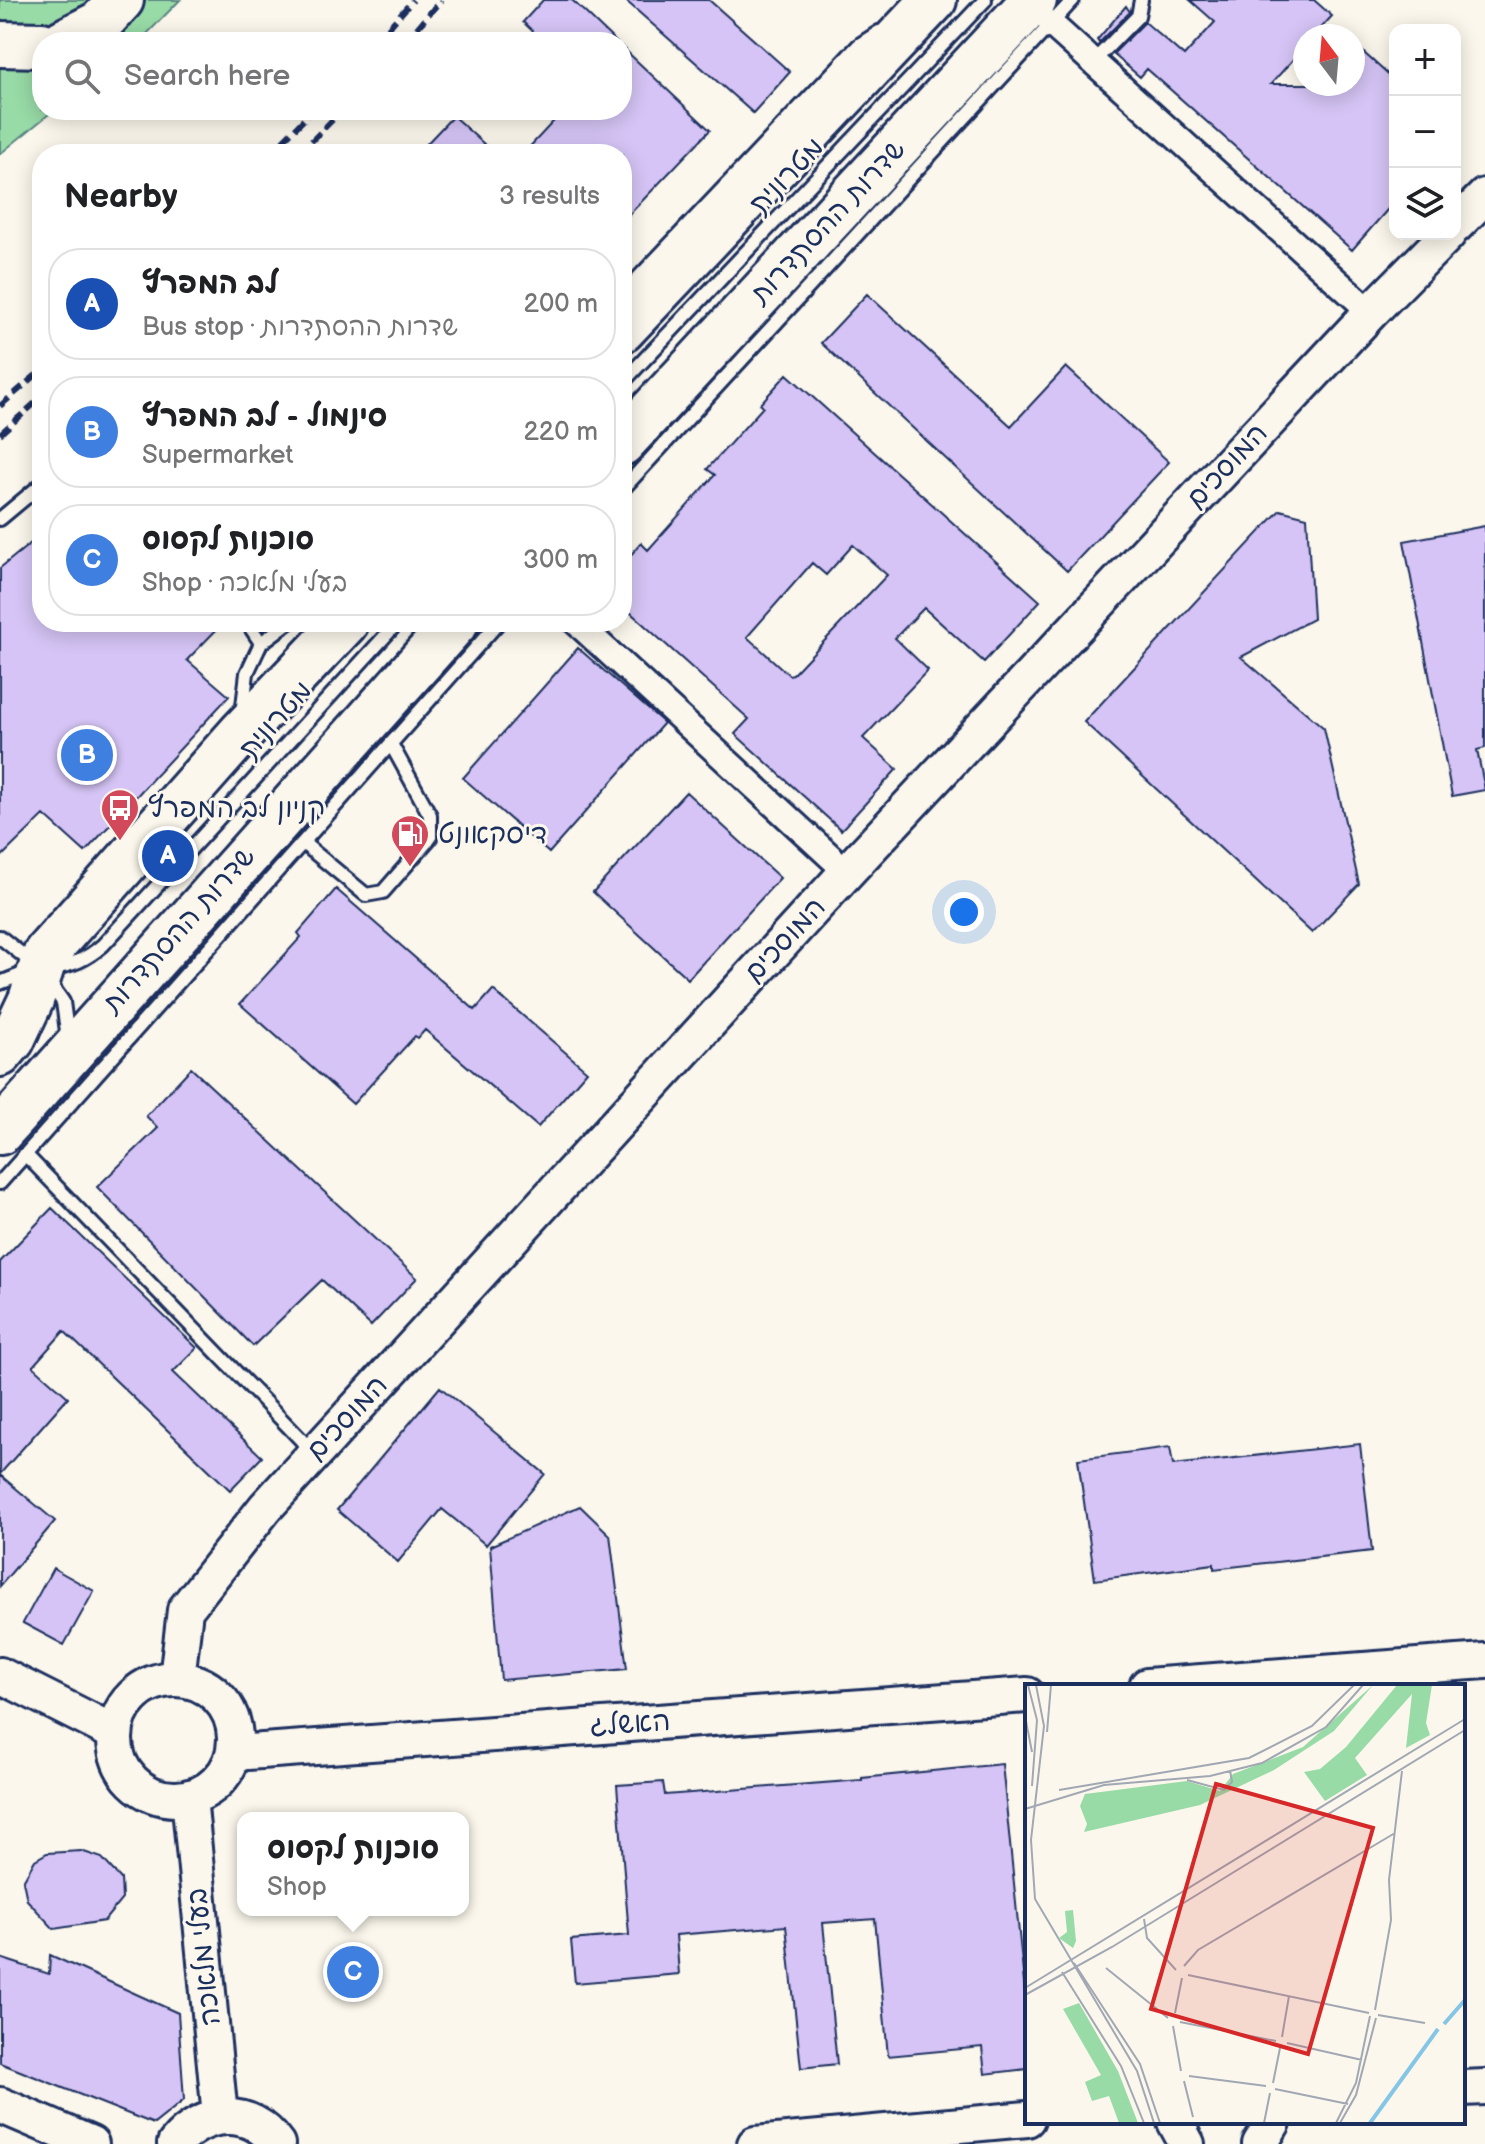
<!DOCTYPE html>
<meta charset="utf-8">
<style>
:root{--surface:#fff;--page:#f2f2f2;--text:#202124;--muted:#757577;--line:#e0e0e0;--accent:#0b8043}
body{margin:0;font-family:"Balsamiq Sans","Playpen Sans Hebrew",sans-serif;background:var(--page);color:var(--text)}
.controls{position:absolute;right:24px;top:24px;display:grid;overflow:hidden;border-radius:16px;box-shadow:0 4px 20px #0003}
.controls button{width:72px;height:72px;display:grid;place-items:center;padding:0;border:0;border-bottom:2px solid var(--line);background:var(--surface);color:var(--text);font:40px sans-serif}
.compass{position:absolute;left:1293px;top:24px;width:72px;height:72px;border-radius:50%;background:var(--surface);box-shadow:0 4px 20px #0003;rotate:344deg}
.you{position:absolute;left:964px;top:912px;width:28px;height:28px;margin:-20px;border:6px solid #fff;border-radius:50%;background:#1a73e8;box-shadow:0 0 0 12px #1a73e833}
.badge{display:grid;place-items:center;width:52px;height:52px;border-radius:50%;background:var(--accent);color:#fff;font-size:26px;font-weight:700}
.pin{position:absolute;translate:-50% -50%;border:4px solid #fff;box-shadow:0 2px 8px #0006}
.popup{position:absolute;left:237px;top:1812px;width:232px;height:104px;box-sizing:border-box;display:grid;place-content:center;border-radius:16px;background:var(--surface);filter:drop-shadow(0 2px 6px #0005);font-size:26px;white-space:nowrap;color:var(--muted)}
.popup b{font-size:30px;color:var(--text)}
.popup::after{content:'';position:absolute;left:50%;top:100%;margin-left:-16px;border:16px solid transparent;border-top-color:var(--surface)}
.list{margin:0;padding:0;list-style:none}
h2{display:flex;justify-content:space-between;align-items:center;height:104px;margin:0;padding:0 32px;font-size:34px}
h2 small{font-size:26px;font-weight:400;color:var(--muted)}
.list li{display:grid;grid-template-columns:52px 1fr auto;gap:24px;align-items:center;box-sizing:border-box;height:112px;margin:0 16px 16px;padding:0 16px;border:2px solid var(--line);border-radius:32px}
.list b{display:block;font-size:30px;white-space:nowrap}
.list p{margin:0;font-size:26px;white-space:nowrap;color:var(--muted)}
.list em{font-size:26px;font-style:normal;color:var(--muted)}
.icon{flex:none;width:44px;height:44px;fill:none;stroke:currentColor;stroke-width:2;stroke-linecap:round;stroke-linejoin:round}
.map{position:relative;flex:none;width:1485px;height:2144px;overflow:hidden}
.search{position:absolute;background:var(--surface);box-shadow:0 4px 20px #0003;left:32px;top:32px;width:600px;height:88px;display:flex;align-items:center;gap:20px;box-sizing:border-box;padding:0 28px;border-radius:32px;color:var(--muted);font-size:30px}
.panel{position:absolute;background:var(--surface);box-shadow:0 4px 20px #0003;left:32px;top:144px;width:600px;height:488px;border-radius:32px}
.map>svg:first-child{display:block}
.green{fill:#98dba7;stroke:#5a8582;stroke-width:2}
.building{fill:#d5c4f5;stroke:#1b2f5e;stroke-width:2;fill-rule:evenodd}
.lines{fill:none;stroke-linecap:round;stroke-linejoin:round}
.lane-casing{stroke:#1b2f5e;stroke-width:18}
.street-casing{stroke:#1b2f5e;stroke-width:30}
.secondary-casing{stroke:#1b2f5e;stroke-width:40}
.highway-casing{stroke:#1b2f5e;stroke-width:50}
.lane{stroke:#fbf7ec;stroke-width:12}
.street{stroke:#fbf7ec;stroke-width:24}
.secondary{stroke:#fbf7ec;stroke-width:34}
.highway{stroke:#fbf7ec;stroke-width:44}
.rail{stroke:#1b2f5e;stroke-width:6;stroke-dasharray:12 6;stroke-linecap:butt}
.labels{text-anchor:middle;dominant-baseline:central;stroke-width:6;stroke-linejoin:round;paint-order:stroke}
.street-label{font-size:28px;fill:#1b2f5e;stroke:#fbf7ec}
.poi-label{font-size:28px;fill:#1b2f5e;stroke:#fbf7ec;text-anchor:start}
.inset-river{fill:none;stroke:#85c6e6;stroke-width:4}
.inset-road{fill:none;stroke:#a1a7b3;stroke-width:2}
.view{fill:#d62828;fill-opacity:0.15;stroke:#d62828;stroke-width:4}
.inset-edge{fill:none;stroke:#1b2f5e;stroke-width:4}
</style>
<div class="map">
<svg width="1485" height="2144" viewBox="0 0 1485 2144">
<rect width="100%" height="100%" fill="#fbf7ec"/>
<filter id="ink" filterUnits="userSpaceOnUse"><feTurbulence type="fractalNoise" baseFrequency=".0125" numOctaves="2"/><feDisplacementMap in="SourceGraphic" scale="16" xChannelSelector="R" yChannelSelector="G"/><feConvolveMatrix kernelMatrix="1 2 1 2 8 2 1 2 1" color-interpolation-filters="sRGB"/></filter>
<g filter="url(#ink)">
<path class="green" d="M0 0H107L93 17 0 34Z
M137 0H180L139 42H96Z
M42 58V110H54L0 154V59Z"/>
<path class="building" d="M543 0H572L616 42H544L523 22Z
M625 0H709L790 72 753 113Z
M1190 0H1314L1332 16 1314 36H1305V46L1271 84H1353V43L1395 81V201L1352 250 1147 69 1140 77 1113 54 1145 22 1184 56 1215 22Z
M1126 6 1130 12 1099 43 1097 40Z
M622 47 710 130 622 222V154H523L564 110H622Z
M453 116 495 154H417Z
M867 294 1011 426 1066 367 1169 462 1067 571 821 343Z
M787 374 1040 601 984 662 924 608 895 638 928 670 863 738 897 769 841 830 735 734 749 719 622 605V565L641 543 648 550 715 475 707 469 763 407 760 404ZM853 545 887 575 793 674 789 675 747 637 812 563 826 575Z
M1280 510 1307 517 1313 619 1241 657 1324 728 1359 884 1312 933 1084 722Z
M1485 526V748L1477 750 1485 790 1452 796 1404 541Z
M42 534V622H224L187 660 229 696 85 852 44 815 0 858V568Z
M578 648 664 723 549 853 463 778Z
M686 792 780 878 688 979 593 892Z
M336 889 475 1010 493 990 587 1071 538 1127 425 1030 418 1038 415 1036 353 1104 240 1004 301 937 298 933Z
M191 1068 417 1278 371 1326 322 1280 253 1346 97 1187 158 1128 146 1116Z
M52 1208 197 1348 173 1372 262 1457 230 1490 64 1331 33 1366 68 1397 0 1474V1262Z
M440 1387 545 1474 486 1545 442 1509 398 1562 337 1510Z
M1360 1444 1372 1551 1214 1569V1564L1095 1580 1078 1459 1170 1447 1173 1465Z
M0 1475 55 1521 0 1586Z
M580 1506 610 1535 627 1669 501 1680 490 1546Z
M53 1568 94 1591 64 1645 23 1623Z
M1002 1764 1027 2013V2069L985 2074 982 2047 888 2056 875 1919 823 1923 837 2064 801 2068 786 1926 676 1935 679 1974 575 1983 571 1940 629 1935 617 1785 663 1782 665 1795 862 1780V1778Z
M81 1851 102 1858 121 1879 122 1899 104 1921 54 1929 27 1900 23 1881 35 1860 47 1853Z
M50 1955 178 2013 184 2100 154 2124 0 2063V1958L49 1974Z"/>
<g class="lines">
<g class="lane-casing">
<path id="lane" d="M1093 62 1138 16 1141 0
M622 295 859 45 879 32
M622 383 985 0
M622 490 1073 0
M0 519 42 484
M247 622 261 643
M242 714 247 673 261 643 289 622
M303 843 366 895 383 892 430 838V815L391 744
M0 937 35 965
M50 968C72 966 87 959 103 945L398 622
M47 979 63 1002 68 1039
M0 983 28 972
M25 1154 312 1451
M0 1183 499 622"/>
</g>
<g class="street-casing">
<path id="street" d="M1051 24 1371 312
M576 622 847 872"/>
</g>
<g class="secondary-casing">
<path id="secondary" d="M1455 226 1485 196
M0 1675 115 1733
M177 1679 185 1610 265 1508 847 872 1371 312 1448 234
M115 1739a60 60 0 1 1 120 0a60 60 0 1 1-120 0Z
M1147 1686 1485 1661
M234 1753 1027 1695
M189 1797 220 2116
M1463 2088 1485 2087
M0 2105 91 2144
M1175 2122 1187 2144
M175 2144C202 2110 251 2106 277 2144
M755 2144 1027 2119
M1260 2144 1273 2122"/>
</g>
<g class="highway-casing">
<path id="highway" d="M63 42 100 23 121 0
M0 44 42 45
M622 330 934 0
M622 443 1034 0
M0 1054 12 1040 31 1000 46 953 240 734 346 622
M0 1132 456 622"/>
</g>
<use href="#lane" class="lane"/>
<use href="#street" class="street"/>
<use href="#secondary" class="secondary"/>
<use href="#highway" class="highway"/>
<path class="rail" d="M376 42 413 0
M405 42 441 0
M270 154 313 110
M299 154 342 110
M0 406 42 370
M0 434 42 397"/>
</g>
</g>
<defs>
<g id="bus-pin" transform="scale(2)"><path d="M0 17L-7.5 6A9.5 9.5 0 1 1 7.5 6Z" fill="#d1495b" stroke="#fbf7ec"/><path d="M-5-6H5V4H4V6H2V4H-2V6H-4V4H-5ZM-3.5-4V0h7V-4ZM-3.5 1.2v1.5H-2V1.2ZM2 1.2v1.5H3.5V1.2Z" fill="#fff"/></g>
<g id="fuel-pin" transform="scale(2)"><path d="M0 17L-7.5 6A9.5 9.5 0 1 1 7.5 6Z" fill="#d1495b" stroke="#fbf7ec"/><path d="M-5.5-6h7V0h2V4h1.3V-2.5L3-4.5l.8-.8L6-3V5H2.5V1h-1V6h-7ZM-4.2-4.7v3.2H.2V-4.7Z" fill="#fff"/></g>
</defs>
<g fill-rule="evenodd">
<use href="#bus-pin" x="120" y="808"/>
<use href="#fuel-pin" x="410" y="834"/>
</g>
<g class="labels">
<g class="street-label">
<text transform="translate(787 176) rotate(-46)">מטרונית</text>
<text transform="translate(828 222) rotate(-47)">שדרות ההסתדרות</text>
<text transform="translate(1227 466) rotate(-47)">המוסכים</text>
<text transform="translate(276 720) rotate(-48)">מטרונית</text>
<text transform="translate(179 930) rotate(-48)">שדרות ההסתדרות</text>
<text transform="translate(785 940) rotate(-47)">המוסכים</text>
<text transform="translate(347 1418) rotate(-47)">המוסכים</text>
<text transform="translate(630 1724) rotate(-4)">האשלג</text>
<text transform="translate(204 1957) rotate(-96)">בעלי מלאכה</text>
</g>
<g class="poi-label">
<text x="148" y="808">קניון לב המפרץ</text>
<text x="438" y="834">דיסקאונט</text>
</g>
</g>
<g transform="translate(1025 1684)">
<rect width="440" height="440" fill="#fbf7ec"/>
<path d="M348 1 309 47 249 86 175 121 59 148 62 140 55 122 60 110 162 97 195 107 208 90 278 63ZM372 1H407L401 39 405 51 381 64 387 10 330 74 342 91 300 117 279 88 295 85 321 63ZM48 226 51 257 48 264 34 254 42 248 40 227ZM54 319 93 387 113 439H94L84 412 67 417 60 398 76 391 38 325Z" fill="#98dba7"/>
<path class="inset-river" d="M419 340 440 316M345 439 413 345"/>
<path class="inset-road" d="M3 1 12 36 7 102M11 1 19 42 6 156 10 215 112 387 129 439M0 32 7 68M22 48 26 1M162 96 199 106 207 98 205 86M34 106 224 74 287 42 329 1M0 125 79 101 185 92 237 79 301 43 338 1M119 235 122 254 151 286M49 279 115 380 135 439M159 282 173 266 370 149M81 284 143 334M37 288 96 382 119 439M163 291 344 329M0 304 440 35M0 311 87 263 440 46M350 326 366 236 364 196 377 87M150 329 157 294M353 331 400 339M155 338 251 357M148 342 156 387M257 353 264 312M262 359 337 376M164 392 241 402M159 397 168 433M248 399 255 364M250 405 323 420M239 439 245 409M311 439 331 399 345 332M315 439 331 411 351 334"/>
<path class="view" d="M191 100 348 144 283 370 126 325Z"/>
<rect width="440" height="440" class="inset-edge"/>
</g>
</svg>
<div class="controls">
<button>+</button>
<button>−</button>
<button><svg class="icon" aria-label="layers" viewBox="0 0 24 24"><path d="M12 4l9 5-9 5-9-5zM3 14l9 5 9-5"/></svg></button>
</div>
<svg class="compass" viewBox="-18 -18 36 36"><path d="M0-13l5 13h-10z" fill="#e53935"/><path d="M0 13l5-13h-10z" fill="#757577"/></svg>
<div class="you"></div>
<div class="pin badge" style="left:168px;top:856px;background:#1a4fb4">A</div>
<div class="pin badge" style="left:87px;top:755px;background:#3f7fe0">B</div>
<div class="pin badge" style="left:353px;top:1972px;background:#3f7fe0">C</div>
<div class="popup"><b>סוכנות לקסוס</b>Shop</div>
<div class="search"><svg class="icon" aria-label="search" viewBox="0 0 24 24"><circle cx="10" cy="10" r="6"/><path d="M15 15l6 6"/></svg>Search here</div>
<section class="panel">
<h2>Nearby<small>3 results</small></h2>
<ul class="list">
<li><span class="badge" style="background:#1a4fb4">A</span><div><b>לב המפרץ</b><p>Bus stop · שדרות ההסתדרות</p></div><em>200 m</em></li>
<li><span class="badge" style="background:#3f7fe0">B</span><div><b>סינמול - לב המפרץ</b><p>Supermarket</p></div><em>220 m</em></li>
<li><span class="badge" style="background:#3f7fe0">C</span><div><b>סוכנות לקסוס</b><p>Shop · בעלי מלאכה</p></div><em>300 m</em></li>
</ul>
</section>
</div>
